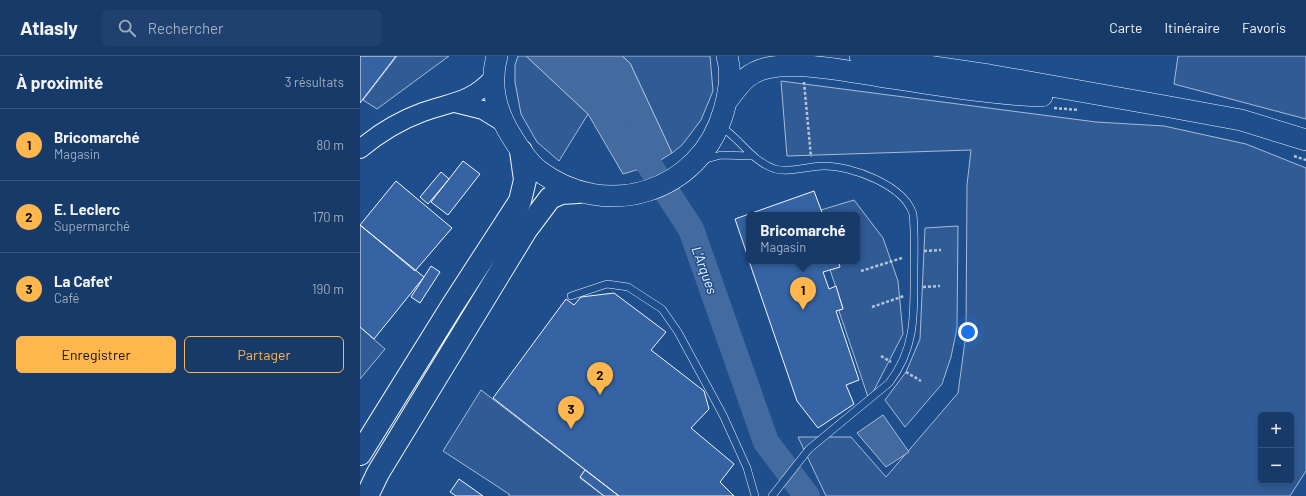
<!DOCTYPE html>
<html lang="fr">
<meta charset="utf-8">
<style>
:root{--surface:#173a69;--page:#20416f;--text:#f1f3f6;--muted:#9eadc0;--line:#36547d;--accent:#ffb74d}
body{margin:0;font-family:Barlow,sans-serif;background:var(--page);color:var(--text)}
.controls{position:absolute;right:12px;bottom:12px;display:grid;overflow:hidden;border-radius:6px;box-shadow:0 2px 6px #0003}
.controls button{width:36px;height:36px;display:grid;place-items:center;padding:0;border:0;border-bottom:1px solid var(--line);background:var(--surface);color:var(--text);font:20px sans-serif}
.you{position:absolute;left:608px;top:276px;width:14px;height:14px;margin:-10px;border:3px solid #fff;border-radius:50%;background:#1a73e8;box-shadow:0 0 0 6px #1a73e833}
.badge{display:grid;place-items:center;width:26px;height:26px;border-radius:50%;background:var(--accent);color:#111;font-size:13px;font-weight:700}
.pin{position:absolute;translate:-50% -33px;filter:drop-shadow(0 1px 2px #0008)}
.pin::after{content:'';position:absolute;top:21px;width:14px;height:12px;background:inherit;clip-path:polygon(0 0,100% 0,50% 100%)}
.popup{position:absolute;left:386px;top:156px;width:114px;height:52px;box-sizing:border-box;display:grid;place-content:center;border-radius:6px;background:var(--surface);filter:drop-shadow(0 1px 3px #0005);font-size:13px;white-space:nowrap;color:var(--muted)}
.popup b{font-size:15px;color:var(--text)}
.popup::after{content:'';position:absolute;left:50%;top:100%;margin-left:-8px;border:8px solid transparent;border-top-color:var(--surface)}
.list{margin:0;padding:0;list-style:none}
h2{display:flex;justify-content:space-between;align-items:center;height:52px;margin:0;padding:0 16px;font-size:17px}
h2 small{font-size:13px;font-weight:400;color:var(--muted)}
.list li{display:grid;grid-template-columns:26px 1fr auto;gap:12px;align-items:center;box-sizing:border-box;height:72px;padding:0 16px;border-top:1px solid var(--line)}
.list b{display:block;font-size:15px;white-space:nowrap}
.list p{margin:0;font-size:13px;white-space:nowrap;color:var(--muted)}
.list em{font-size:13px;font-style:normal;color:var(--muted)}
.actions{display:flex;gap:8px;padding:12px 16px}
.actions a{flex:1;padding:9px 0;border:1px solid var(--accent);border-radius:6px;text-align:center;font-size:14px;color:var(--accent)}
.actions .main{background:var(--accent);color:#111}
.icon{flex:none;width:22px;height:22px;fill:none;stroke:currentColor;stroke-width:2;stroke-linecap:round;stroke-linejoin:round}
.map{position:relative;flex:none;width:946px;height:440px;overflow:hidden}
header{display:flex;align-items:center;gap:24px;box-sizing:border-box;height:56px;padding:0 20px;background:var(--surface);border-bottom:1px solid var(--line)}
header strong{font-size:19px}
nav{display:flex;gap:22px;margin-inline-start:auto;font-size:14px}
.search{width:280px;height:36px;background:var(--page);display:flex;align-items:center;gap:10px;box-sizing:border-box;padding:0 14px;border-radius:6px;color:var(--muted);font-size:15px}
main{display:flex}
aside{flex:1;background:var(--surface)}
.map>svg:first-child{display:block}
.built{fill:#305b95;stroke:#a8bbd7;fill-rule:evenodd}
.water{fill:#446ba0;stroke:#a8bbd7}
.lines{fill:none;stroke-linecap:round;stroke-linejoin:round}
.river{stroke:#446ba0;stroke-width:26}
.building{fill:#3563a3;stroke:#f2f6ff}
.lane-casing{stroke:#f2f6ff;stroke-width:8}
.secondary-casing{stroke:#f2f6ff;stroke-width:20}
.primary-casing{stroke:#f2f6ff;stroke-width:22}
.highway-casing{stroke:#f2f6ff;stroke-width:24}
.path{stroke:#b3c4dc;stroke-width:2.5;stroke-dasharray:3 2;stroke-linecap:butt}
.lane{stroke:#1f4e8c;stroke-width:7}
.secondary{stroke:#1f4e8c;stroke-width:18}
.primary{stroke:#1f4e8c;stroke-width:21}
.highway{stroke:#1f4e8c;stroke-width:22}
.labels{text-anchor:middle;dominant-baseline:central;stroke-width:3;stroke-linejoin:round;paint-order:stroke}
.water-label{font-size:14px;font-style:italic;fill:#f2f6ff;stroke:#1f4e8c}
</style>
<header>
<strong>Atlasly</strong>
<div class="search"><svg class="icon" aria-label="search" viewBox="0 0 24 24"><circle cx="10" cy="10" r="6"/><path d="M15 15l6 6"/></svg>Rechercher</div>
<nav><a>Carte</a><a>Itinéraire</a><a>Favoris</a></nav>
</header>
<main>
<aside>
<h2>À proximité<small>3 résultats</small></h2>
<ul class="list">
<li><span class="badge">1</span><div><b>Bricomarché</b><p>Magasin</p></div><em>80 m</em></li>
<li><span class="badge">2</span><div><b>E. Leclerc</b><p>Supermarché</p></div><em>170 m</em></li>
<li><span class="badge">3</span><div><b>La Cafet'</b><p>Café</p></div><em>190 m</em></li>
</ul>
<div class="actions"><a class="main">Enregistrer</a><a>Partager</a></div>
</aside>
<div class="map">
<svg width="946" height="440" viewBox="0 0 946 440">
<rect width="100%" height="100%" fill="#1f4e8c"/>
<path class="built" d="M37 0H89L17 53 3 44Z
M158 0H166L228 58 199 105 177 86 161 58 155 26V9Z
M262 0H350L353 35 341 64 322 89 312 97 270 7Z
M818 0H946V63L814 28Z
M421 25 736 66 804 70 886 88 946 112V415L930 440H466L438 381H491L526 421 598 337 606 278 607 129 611 94 427 100ZM901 359H931V425H901Z
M494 144 523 182 538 225 543 278 509 344 479 255 483 252 470 214 480 211 478 205H497V159H463L461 154Z
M598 170 597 272 591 301 582 328 545 371 525 344 546 316 560 283 565 172Z
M0 271 25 293 0 323Z
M121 334 225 414 220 422 244 440H149V438L83 395Z"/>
<path class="water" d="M166 0H262L270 7 312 97 293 109 263 118 228 58Z
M523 359 549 396 526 411 497 377Z"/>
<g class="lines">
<path class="river" d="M271 81 331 173 406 386 447 440"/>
</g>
<path class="building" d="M0 0H36L0 47Z
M103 105 120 118 88 159 71 146Z
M81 116 89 123 68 148 60 141Z
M36 125 92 172 55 215 0 169Z
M454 135 463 159H389V204L375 163Z
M0 169 64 221 14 283 0 271Z
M389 205H478L480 211 463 216 469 233 476 230 483 253 476 255 499 324 486 329 494 348 458 372 437 345Z
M71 210 80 216 60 247 51 241Z
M254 237 306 276 291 294 344 335 349 353 331 372 374 408 360 426 374 440H259L133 342 206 243 214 249 221 241Z
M225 414 259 440H244L220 421Z
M99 423 123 440H96L90 436Z"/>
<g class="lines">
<g class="lane-casing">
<path id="lane" d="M360 70C380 82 391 105 415 113 430 117 448 110 464 110 492 110 544 129 553 158 555 177 554 197 554 216 554 258 556 292 529 327L449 393 412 440
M343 104 361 99 391 100
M211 240 247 228 268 231 302 253 318 276 363 359 387 412 395 440"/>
</g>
<g class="secondary-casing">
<path id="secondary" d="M95 47 123 54 141 65
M0 93C18 78 41 64 63 56 91 46 112 46 133 22"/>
</g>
<g class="primary-casing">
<path id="primary" d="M137 0C129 29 136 56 152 81 159 92 167 105 178 114 245 166 341 137 364 54 369 37 372 18 367 0
M500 0 629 19 810 51 881 64 946 84
M366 46C379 30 385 17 407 12 441 5 485 15 519 20 573 28 627 38 682 40"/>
</g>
<g class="highway-casing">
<path id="highway" d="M0 398 92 250 160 145 165 124 161 95
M7 440 18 417 166 174 190 142 201 137 218 136"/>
</g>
<path class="path" d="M444 26 451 101
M694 52 719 54
M934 100 946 104
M564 195 581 194
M501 215 542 202
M563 231 580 230
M512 251 544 240
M521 300 531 306
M546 316 561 325"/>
<use href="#lane" class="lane"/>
<use href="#secondary" class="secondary"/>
<use href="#primary" class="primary"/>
<use href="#highway" class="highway"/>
</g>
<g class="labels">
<g class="water-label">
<text transform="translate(345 214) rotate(70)">L'Arques</text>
</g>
</g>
</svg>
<div class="controls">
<button>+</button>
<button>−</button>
</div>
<div class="you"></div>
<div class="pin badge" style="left:443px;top:254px">1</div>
<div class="popup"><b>Bricomarché</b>Magasin</div>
<div class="pin badge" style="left:240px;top:339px">2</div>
<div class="pin badge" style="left:211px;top:373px">3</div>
</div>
</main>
